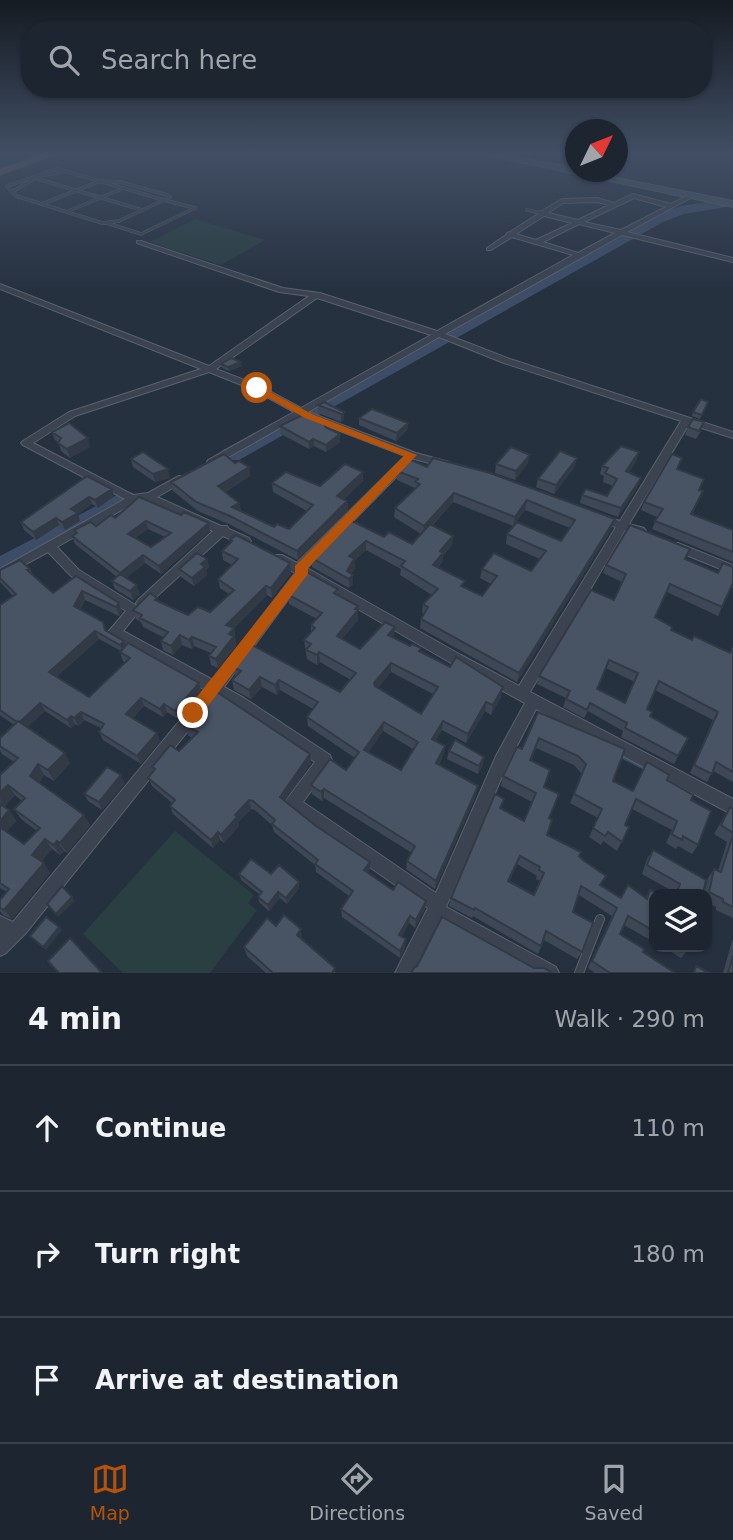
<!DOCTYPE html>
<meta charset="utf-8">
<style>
:root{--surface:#1c2530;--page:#29313c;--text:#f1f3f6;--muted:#a0a5ab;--line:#3a424c;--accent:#b45309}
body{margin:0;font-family:"DejaVu Sans",sans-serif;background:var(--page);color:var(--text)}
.controls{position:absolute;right:21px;bottom:21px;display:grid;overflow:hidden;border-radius:14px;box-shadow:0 2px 5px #0004}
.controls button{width:63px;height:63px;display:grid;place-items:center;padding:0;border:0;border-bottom:2px solid var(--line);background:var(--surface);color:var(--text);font:35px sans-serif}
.compass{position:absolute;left:565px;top:119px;width:63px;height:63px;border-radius:50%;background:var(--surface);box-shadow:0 2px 5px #0004;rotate:47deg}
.stop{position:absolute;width:21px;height:21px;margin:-16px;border:5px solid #b45309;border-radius:50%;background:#fff}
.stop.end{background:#b45309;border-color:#fff;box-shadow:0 2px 7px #0008}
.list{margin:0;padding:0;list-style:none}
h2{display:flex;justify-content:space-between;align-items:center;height:91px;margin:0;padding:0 28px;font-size:30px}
h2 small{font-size:23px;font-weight:400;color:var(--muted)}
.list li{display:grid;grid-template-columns:46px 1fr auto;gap:21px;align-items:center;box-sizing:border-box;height:126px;padding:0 28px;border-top:2px solid var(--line)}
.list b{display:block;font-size:26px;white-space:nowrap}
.list em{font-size:23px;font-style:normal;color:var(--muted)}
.icon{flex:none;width:38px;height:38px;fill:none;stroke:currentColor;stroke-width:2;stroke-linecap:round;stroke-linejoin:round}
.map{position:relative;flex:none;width:733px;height:973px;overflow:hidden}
.search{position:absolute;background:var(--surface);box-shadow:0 2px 5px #0004;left:21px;right:21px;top:21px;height:77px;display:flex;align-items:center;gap:18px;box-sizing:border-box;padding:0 24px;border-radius:28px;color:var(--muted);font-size:26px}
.sheet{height:469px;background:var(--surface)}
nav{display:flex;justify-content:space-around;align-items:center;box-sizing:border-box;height:98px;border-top:2px solid var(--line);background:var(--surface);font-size:19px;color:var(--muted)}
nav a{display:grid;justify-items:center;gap:4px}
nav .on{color:var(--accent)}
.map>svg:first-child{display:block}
.green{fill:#293f42}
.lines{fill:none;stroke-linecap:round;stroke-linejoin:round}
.stream-far1{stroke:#3d4d68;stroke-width:2}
.stream{stroke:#3d4d68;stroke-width:5}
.river{fill:#3d4d68;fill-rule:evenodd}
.lane-far1-casing{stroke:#58616d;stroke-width:3.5}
.lane-casing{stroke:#58616d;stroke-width:10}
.street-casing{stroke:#58616d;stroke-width:2}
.secondary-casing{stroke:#58616d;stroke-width:2}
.highway-casing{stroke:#454e5a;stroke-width:2}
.lane-far1{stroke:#3b4350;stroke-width:2.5}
.lane{stroke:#3b4350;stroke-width:8}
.street{fill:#3b4350;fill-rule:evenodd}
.secondary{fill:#495263;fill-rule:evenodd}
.highway{fill:#766b58;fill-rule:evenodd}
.wall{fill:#3e4756;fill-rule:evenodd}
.shaded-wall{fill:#323a46}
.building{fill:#485364;stroke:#323a46;stroke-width:2;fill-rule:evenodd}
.route{fill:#b45309}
</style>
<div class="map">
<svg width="733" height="973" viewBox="0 0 733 973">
<rect width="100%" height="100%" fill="#263140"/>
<path class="green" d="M195 219 265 240 221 265 150 242Z
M175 831 254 895 248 903 257 910 210 973H123L83 934Z"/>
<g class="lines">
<path class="stream-far1" d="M588 172 636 182"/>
<path class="stream" d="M620 755 648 769
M664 778 691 792"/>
<path class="river" d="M721 200 726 201V207L684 214 663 222 239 460H223L220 455 223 450 653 216 681 206Z
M125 491 133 493 137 499 133 505 0 578V556Z"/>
<g class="lane-far1-casing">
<path id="lane-far1" d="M38 179 142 210
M12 192 16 196 102 223 119 221 164 200 65 171
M12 192 7 186 58 169 65 171
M12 192 37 177 65 171
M42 204 100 181 120 182 167 195 170 197 164 200 195 208 141 234 107 223
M527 210 541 213
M66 212 124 188"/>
</g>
<g class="lane-casing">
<path id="lane" d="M579 973 600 919"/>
</g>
<g class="street-casing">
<path id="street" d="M633 194 671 204 689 195 694 196 627 232 733 258V262L622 235 445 334 510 359 733 432V438L689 424 629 524 644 528 646 531 644 534 640 535 625 530 530 692 733 799V815L536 709 507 765 446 907 556 967 559 973H532L439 922 414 973H395L428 908 287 809 284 804 287 799 315 762 234 706 216 696 25 934 6 953 0 956V916L13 922 205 690 109 636 108 632 126 611 71 576 48 552 0 578V569L125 499 23 445 21 443 23 441 69 412 201 369 0 289V284L209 366 309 296 279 292 137 243V241H141L283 288 320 293 437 331 573 255 512 237 491 250H487V248L506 235 507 233 510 232 538 214 539 212 542 211 562 199 597 198 614 203ZM634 198 666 207 621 230 584 222ZM597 202 609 205 578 220 548 213 563 203ZM544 216 572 223 536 240 516 234ZM579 224 615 233 578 253 543 242ZM317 298 431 335 301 408 260 386 216 369ZM439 337 504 363 681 421 620 521 602 515 598 516 597 519 598 522 616 527 519 686 461 655 307 568 414 459 445 467 450 464 449 462 416 453 308 412ZM209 372 254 390 294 412 208 460 207 462 208 464H216L301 416 405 456 297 563 282 555H274L272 558 274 561 295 573 213 680 123 631 140 610 138 607 146 606 223 536 241 544H249L251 541 249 538 229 529 227 526H221L157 497 187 480 188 478 187 476H179L148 493 133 495 33 443 75 416ZM139 500H144L213 531 138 600 136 603 137 606 79 570 57 547ZM304 578 451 663 525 703 496 756 436 893 303 802 330 765 332 760 330 755 244 698 224 687Z
M678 543 733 565V574L674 550 672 547 674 544Z"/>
</g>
<g class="secondary-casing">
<path id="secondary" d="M477 153H493L576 168V172H587L733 201V207Z"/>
</g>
<g class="highway-casing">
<path id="highway" d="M46 153H60L0 175V169Z"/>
</g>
<use href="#lane-far1" class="lane-far1"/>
<use href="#lane" class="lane"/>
<use href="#street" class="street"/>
<use href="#secondary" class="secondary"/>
<use href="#highway" class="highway"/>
</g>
<path class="wall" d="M221 364 242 366 229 371 222 368Z
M708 402 700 419 692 416 693 412Z
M318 405 344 412V420L341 422 318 413Z
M359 418 408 423 407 430 396 441 359 425Z
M280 426 330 430 340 434V442L326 452 314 446 309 449 281 434Z
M688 427 701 431 696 439 685 435Z
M52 432 90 447 70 458 61 451 59 443 55 440Z
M639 452 636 461 629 472 641 478 638 486 618 517 580 503 582 495 607 496 613 486 603 482 604 476 600 474 602 466Z
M131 459 170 478 155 482 133 467Z
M528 463 515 480 495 473 496 464Z
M575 466 554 494 536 487 538 479Z
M249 467 250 476 225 492 239 503 241 511 274 527 289 529 307 511 273 492 272 483 320 486 363 472V481L344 499 347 501 348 510 298 560 231 525 198 511 173 491 171 482Z
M427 467 612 528 517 682 420 628 421 619 424 614 422 613 423 604 432 595 400 575 401 569 366 550 354 561 355 568 351 574 353 575V584L349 588 312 567V558L350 520 384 537 412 544 421 534 394 517 395 508 415 488 397 480V471ZM453 502 513 526 525 510 570 528 561 541 507 534 506 544 540 559 531 571 482 569 480 578 491 584 482 596 464 587 438 568 442 562 443 556 452 545 432 526Z
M678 469 700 490 703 491 692 515 733 530V562L652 529 657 517 641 510 644 502Z
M87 476 114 496 98 508 92 504 78 514 80 521 65 530 59 525 36 540 24 530 21 522Z
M181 515 209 523 210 531 161 574 145 563 126 578 140 594 133 600 115 589 112 581 117 577 75 544 72 536 75 534 74 530 96 526 115 518ZM148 529 165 537 151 547 135 538Z
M230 540 290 563 291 573 272 598 267 595 234 628 236 646 218 668 211 665 209 656 211 653 194 646 192 649 182 645 173 655 163 650 161 641 163 637 143 627 141 622 136 619 133 610 157 598 158 601 188 615 210 612 229 594 220 588 218 579 232 565 223 560 222 551 231 543Z
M207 559 209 567 206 570 207 575 194 586 181 577 179 569Z
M686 559 718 573 733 567V588L731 587 718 616 667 592 655 617 671 630 692 640 730 653 733 645V782L713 771 707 782 690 773 713 720 655 690 647 709 650 716 688 738 674 764 621 737 623 731 588 711 584 718 563 707 566 698 537 684 539 676 614 600 622 582 603 573 606 565ZM606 668 635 682 625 703 597 689Z
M30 569 33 575 53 593 76 576 122 612 119 616 85 600 80 609 126 646 201 691 178 719 167 712 163 717 144 706 133 718 160 741 141 764 103 740 99 732 101 728 84 720 78 726 75 724 71 728 45 711 27 727 70 763 54 781 44 775 39 783 84 815 90 825 67 853 64 851 60 855 52 849 41 861 50 873 12 919 3 915 0 911V900L7 892 0 888V775L14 762 2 754 0 750V738L14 725 0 715V605L13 596 0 582V570ZM99 639 121 651 120 652 123 661 125 662 89 697 56 677ZM15 795 22 801 14 809 21 819 37 831 24 844 6 832 16 821 9 810 4 807Z
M338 589V595L358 606V620L342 639 360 649 394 636 393 637 501 697 491 715 485 711 466 743 442 730 435 741 443 755 439 765 476 795 435 889 406 869 407 861 412 853 324 798 322 801 312 794 311 785 346 770 355 758 308 726 307 717 313 709 280 690 277 695 262 687 251 699 234 690 232 680 235 677 233 667 340 692 351 680 320 662 317 665 307 659 304 640 311 632V625L317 619 289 604 287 594ZM391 672 433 694 421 714 378 688ZM383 731 413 749 401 770 368 753Z
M538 712 613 781 633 791 667 780 691 800 698 845 692 854 678 846 676 849 666 843 672 830 632 809 625 825 629 827 617 851 603 841 601 845 589 837 598 818 570 803 582 774 574 765 536 748 531 761 544 787 550 818 547 835 579 856 601 885 621 898 628 885 645 898 650 890 654 894V942L624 925 620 934 643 952 675 973H595L588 968 612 916 579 895 573 912 582 952 577 959 544 940 538 954 473 916 472 918 449 906 451 898 501 809 524 821 532 802 501 786 503 776 522 749ZM517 864 537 876 536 879 540 881 534 895 509 882Z
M185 726 310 754 311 763 285 801 316 826 370 862V870L368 873 393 890 426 901 425 909 415 928 409 923 402 936 405 947 400 958 342 917 341 909 349 896 316 872 315 865 274 832 272 825 255 810 251 809 238 822 239 826 224 843 220 840 213 848 173 814 170 806 172 803 152 786 148 778 153 772 152 767 179 751 192 738 188 735Z
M449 751 483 765 478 774 447 759Z
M125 783 102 810 88 801 84 794Z
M730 807 733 809V918L716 910V907L707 902V894H704L708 878 714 869 718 871 727 842 714 834Z
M653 850 703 894H673L674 892 642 874 647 859Z
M239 874H271L299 888 287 904 280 898 269 911 259 902 258 897 259 894 241 880Z
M276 926 302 938V939L336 973H266L247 956 244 947Z
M733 940V973H723L732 941Z
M663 947H689L688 950 681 958Z"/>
<path class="shaded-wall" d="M241 362 242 366 229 371 228 367Z
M344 412V420L341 422V414Z
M408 423 407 430 396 441 397 433Z
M340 434V442L326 452V445Z
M88 438 90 447 70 458 67 449Z
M313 439 314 446 309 449V442Z
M639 452 636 461 624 480 626 471Z
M530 455 528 463 515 480 516 471Z
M577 458 575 466 554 494 556 485Z
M249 467 250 476 219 495 218 486Z
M168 469 170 478 155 482 153 474Z
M363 472V481L337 505V496Z
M641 478 638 486 618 517 621 508Z
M112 489 114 496 98 508 95 500Z
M454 493 453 502 423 535 424 526Z
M89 497 92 504 78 514 80 521 65 530 62 522 71 509Z
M527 500 525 510 513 526 515 517Z
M347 501 348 510 298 560 297 551Z
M239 503 241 512 232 507Z
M56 518 59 525 36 540 33 532Z
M615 519 612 528 517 682 519 673Z
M146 521 148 529 130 542 128 534Z
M209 523 210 531 161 574 159 566Z
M453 536 452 545 443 556 442 562 432 575 433 565 440 551Z
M366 541V550L354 561 355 568 348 578 347 571 349 556Z
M143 555 145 563 122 581 120 573Z
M207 559 209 567 206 570 207 575 194 586 192 578 201 564Z
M290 563 291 573 272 598 271 588Z
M353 575V584L349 588V579Z
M137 585 140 594 133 600 130 591Z
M266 586 267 595 228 634 226 625Z
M82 591 85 600 78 615 74 606Z
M119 603 122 612 119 616 116 607Z
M358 606V620L337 645V636Z
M395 627 394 636 388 644V635Z
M234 628 236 646 218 668 216 659 229 634Z
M95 631 99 639 52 680 49 672Z
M180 635 182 645 173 655 171 646Z
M192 637 194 646 192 649 189 640Z
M124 641 127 649 123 653 120 645Z
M319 652 320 662 317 665V655Z
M391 663V672L374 693V683Z
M260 677 262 687 251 699 249 690Z
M279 680 280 690 277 695 275 685Z
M199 683 201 691 178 719 175 711Z
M503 687 501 697 491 715 493 705Z
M141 698 144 706 129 722 126 714Z
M486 702 485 711 466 743 468 734Z
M40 703 45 711 23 731 18 723Z
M164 704 167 712 163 717 160 709Z
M81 712 84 720 78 726 74 718Z
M71 716 75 724 71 728 67 720Z
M443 721 442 730 431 748 432 739Z
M384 722 383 731 364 759V750Z
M157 733 160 741 141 764 137 756Z
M445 746 443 755 435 772 436 763Z
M65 753 70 763 54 781 48 770Z
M310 754 311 763 282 805 280 797Z
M484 757 483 765 478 774 479 766Z
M38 764 44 775 36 787 30 776Z
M121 775 125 783 102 810 99 802Z
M8 785 15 795 1 810 0 793Z
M478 786 476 795 435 889 436 881Z
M324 789V798L322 801 321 792Z
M249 800 251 809 238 822 239 826 224 843 221 835 235 815Z
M9 810 16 821 4 835 0 830V821Z
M84 815 90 825 67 853 60 843Z
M218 832 220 840 213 848 211 840Z
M45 839 52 849 39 865 32 855Z
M57 841 64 851 60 855 53 845Z
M370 862V870L365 878 364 870Z
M44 863 50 873 12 919 4 910Z
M299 882V888L287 904 286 898Z
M278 892 280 898 269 911 268 905Z
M72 897 75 901 58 917 56 914Z
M426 901 425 909 415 928 416 920Z
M410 916 409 923 398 942 399 935Z
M59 927 62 930 46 950 43 947Z
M301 929 302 938 298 944 297 935Z
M406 939 405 947 400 958V951Z"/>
<path class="building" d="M231 358 241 362 228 367 221 364Z
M701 399 708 402 702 415 693 412Z
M324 402 344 412 341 414 318 405Z
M372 409 408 423 397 433 359 418Z
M306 413 330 422 325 426 327 428 340 434 326 445 313 439 309 442 280 426Z
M693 419 704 422 699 431 688 427Z
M69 423 88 438 67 449 58 443 61 438 52 432Z
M621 446 639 452 626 471 641 478 621 508 582 495 586 489 607 496 617 479 605 473 608 468 602 466Z
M511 447 530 455 516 471 496 464Z
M560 451 577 458 556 485 538 479Z
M143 452 168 469 153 474 131 459Z
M224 454 235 463 239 461 249 467 218 486 239 503 232 507 274 527 277 524 289 529 313 505 272 483 286 472 320 486 345 464 363 472 337 496 347 501 297 551 230 516 196 502 171 482Z
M672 454 682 458 677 469 704 479 699 490 703 491 691 514 733 530V552L655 521 663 509 644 502Z
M433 458 490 473 615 519 519 673 421 619 428 607 423 604 438 589 401 566 405 561 366 541 349 556 354 559 347 571 353 575 349 579 312 558 350 520 384 537 389 532 412 544 430 524 453 536 440 551 443 553 433 565 465 581 461 586 482 596 497 576 482 569 494 553 531 571 546 551 507 534 517 522 561 541 575 520 527 500 515 517 454 493 424 526 395 508 420 484 415 482 418 479 397 471 409 459 427 467Z
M87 476 112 489 95 500 89 497 71 509 78 513 62 522 56 518 33 532 21 522Z
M139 497 181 515 184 512 209 523 159 566 143 555 120 573 72 536 77 533 74 530 90 522 96 526 111 515 115 518ZM146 521 171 533 151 547 128 534Z
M630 525 690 549 685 559 718 573 723 563 733 567V583L722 607 670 584 655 617 672 627 671 630 692 640 694 636 730 653 733 647V772L716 762 712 774 694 765 718 712 659 681 647 709 652 712 650 716 688 738 678 756 625 728 627 723 590 703 587 710 566 699 570 691 539 676 591 590 614 600 626 574 606 565ZM609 660 638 673 625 703 597 689Z
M236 535 290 563 271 588 266 586 226 625 234 628 229 634 234 636 216 659 209 656 216 647 192 637 189 640 180 635 171 646 161 641 168 632 140 618 142 615 133 610 150 593 157 598 155 600 188 615 198 607 210 612 234 590 218 579 238 559 222 551 232 541 230 540Z
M197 553 207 559 201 564 205 567 192 578 179 569Z
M20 560 30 569 27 570 53 593 76 576 119 603 116 607 82 591 74 606 103 622 105 630 124 641 120 645 95 631 49 672 89 697 130 658 120 652 128 643 199 683 175 711 164 704 160 709 141 698 126 714 157 733 137 756 99 732 104 724 81 712 74 718 71 716 67 720 40 703 20 722 18 721 17 722 0 710V605L16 594 0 578V570Z
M305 571 338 589 334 593 358 606 355 609 358 610 337 636 360 649 385 622 395 627 388 635 410 646 412 644 421 648 419 651 450 667 456 657 503 687 493 705 486 702 468 734 443 721 432 739 445 746 436 763 478 786 436 881 407 861 415 846 324 789 321 792 311 785 330 759 346 770 359 752 307 717 318 702 279 680 275 685 260 677 249 690 232 680 241 671 233 667 250 644 340 692 356 673 319 652 317 655 306 650 311 644 304 640 315 628 311 625 322 613 287 594ZM391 663 438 687 421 714 375 686 374 683ZM384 722 418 742 401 770 364 750Z
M120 574 137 585 130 591 112 581Z
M214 690 310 754 280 797 316 826 370 862 364 870 393 890 398 882 426 901 416 920 410 916 399 935 406 939 400 951 341 909 353 891 315 864 318 860 272 824 275 820 253 801 249 800 235 815 237 817 221 835 218 832 211 840 170 806 175 800 148 778 155 769 152 767 170 745 179 751 198 732 185 726Z
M538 712 625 749 613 781 633 791 647 762 669 775 667 780 693 795 691 800 711 811 698 845 683 836 682 840 672 834 677 821 636 799 625 825 629 827 622 842 608 832 605 836 593 828 602 809 574 794 586 764 578 756 539 738 530 760 550 770 544 787 559 794 549 818 552 820 547 835 581 852 579 856 583 860 606 876 600 885 621 898 628 885 647 899 650 890 658 894H654V931L628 916 620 934 644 949 643 952 675 973H610L592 961 617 908 581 886 573 912 593 923 582 952 546 931 541 946 475 908 474 910 451 898 495 794 504 799 500 808 524 821 536 793 503 776 517 747 522 749ZM520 856 540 867 539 870 544 873 534 895 508 881Z
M18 721 65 753 48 770 38 764 30 776 84 815 60 843 57 841 53 845 45 839 32 855 44 863 4 910 0 908V900L9 889 0 883V827L24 844 40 828 14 809 25 798 8 785 0 793V775L18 758 0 746V738Z
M455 740 484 757 479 766 449 751Z
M107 767 121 775 99 802 84 794Z
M0 804 9 810 0 821Z
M730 807 733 809V833L721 825Z
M733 835V907L723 902V899L709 892 714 869 721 872Z
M653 850 706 880 703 894H676L680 884 647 865Z
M251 859 271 874 279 865 299 882 286 898 278 892 268 905 258 897 262 892 239 874Z
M62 886 72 897 56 914 47 904Z
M284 915 301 929 297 935 335 968 332 973H273L244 947 267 918 276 926Z
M46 917 59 927 43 947 30 936Z
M442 917 534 968H544L553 973H411L414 968 417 966Z
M70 938 102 973H57L58 972 48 961Z
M733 956V973H728Z
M696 966 709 973H694Z"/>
<linearGradient id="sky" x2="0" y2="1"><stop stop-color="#151b23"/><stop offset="0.53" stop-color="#414e64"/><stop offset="1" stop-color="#414e64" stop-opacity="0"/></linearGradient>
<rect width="733" height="289" fill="url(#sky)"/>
<path class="route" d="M257 385 312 414 417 455 308 568V574L199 718 193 720 186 713 188 708 295 573V566L404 456 305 418 254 390V386Z"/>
</svg>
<div class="controls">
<button><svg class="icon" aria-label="layers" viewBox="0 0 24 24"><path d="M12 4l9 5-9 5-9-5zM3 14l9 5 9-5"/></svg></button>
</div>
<svg class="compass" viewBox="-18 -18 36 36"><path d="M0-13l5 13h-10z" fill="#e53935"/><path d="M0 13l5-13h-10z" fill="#a0a5ab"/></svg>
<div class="stop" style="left:257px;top:388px"></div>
<div class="stop end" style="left:193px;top:713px"></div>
<div class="search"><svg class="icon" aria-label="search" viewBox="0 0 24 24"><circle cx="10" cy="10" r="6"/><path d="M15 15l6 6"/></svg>Search here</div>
</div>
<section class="sheet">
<h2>4 min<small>Walk · 290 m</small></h2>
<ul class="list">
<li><svg class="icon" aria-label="ahead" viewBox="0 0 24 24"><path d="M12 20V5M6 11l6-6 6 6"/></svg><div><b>Continue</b></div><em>110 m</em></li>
<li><svg class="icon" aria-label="right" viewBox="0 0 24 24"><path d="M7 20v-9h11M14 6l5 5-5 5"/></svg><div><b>Turn right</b></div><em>180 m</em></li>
<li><svg class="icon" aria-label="arrive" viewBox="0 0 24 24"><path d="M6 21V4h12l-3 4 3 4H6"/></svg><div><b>Arrive at destination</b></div></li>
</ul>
</section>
<nav>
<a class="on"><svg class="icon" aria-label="map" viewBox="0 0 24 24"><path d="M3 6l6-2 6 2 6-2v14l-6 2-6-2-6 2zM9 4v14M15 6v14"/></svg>Map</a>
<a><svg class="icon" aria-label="directions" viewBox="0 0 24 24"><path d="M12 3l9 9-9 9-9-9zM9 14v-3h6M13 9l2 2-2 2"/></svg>Directions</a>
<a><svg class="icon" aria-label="saved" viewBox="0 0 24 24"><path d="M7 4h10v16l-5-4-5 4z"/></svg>Saved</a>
</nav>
